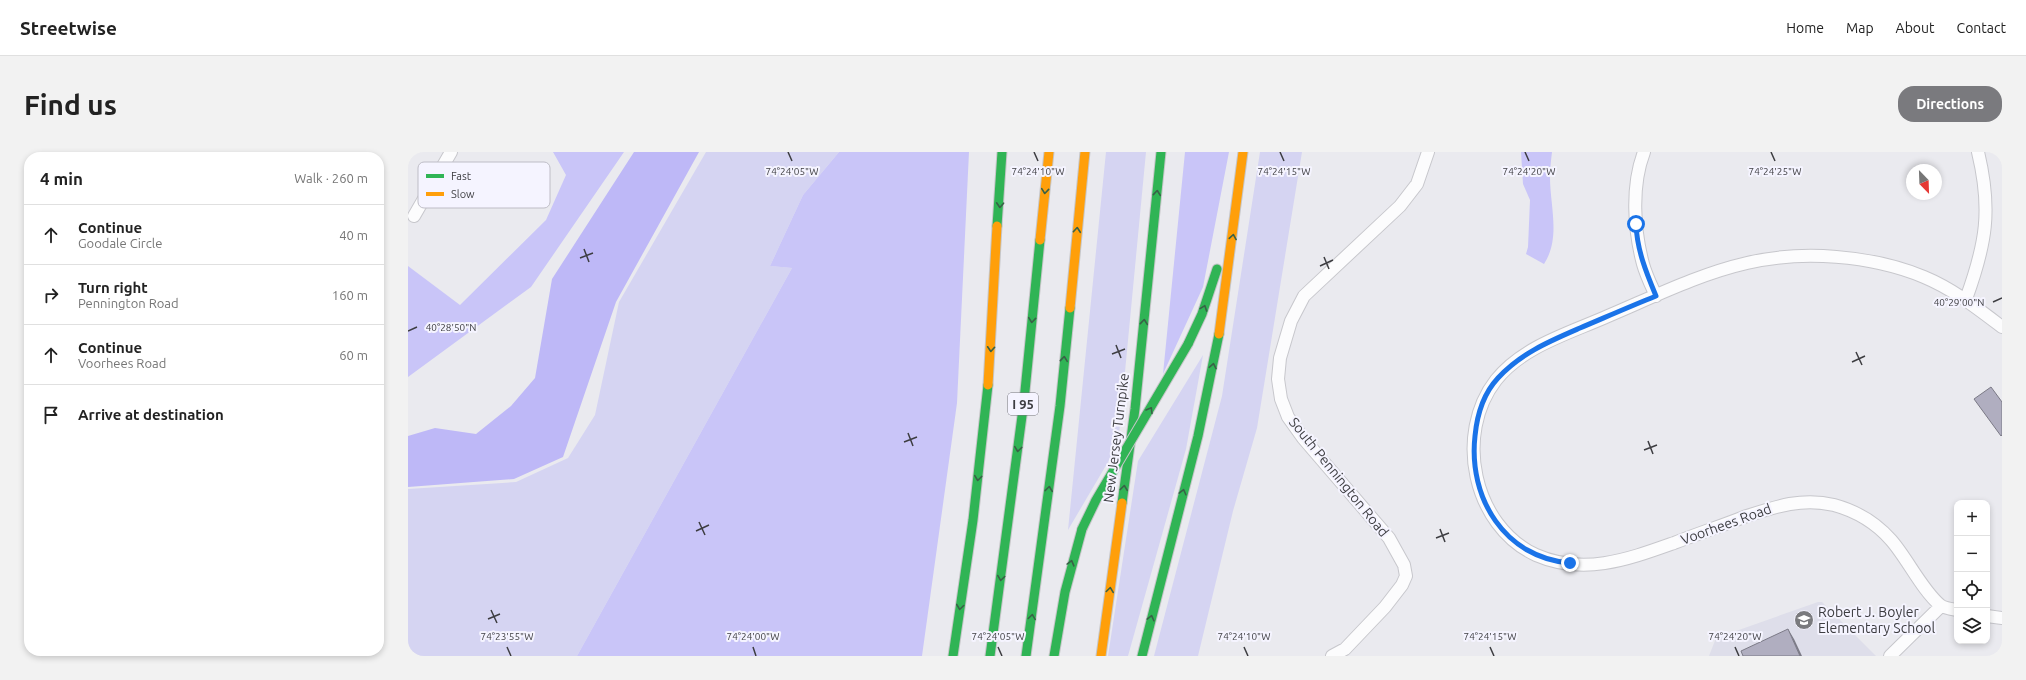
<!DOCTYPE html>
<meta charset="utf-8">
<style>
:root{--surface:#fff;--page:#f2f2f2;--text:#222;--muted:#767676;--line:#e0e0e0;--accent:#7a7a7e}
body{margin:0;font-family:Ubuntu,sans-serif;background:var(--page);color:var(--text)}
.controls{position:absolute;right:12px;bottom:12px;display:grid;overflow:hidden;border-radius:8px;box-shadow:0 2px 6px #0003}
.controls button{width:36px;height:36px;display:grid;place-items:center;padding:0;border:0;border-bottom:1px solid var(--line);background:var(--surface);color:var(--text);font:20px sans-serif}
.compass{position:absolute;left:1498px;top:12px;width:36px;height:36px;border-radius:50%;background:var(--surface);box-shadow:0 2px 6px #0003;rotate:157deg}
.stop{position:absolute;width:12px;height:12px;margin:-9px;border:3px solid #1a73e8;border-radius:50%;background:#fff}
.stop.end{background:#1a73e8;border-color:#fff;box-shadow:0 1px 4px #0008}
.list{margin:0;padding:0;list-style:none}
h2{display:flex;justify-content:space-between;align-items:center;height:52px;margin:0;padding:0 16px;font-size:17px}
h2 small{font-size:13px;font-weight:400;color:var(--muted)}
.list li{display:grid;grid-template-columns:26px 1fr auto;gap:12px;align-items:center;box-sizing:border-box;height:60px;padding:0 16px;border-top:1px solid var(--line)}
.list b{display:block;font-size:15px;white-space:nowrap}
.list p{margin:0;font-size:13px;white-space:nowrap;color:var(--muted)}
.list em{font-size:13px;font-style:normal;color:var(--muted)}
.icon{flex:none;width:22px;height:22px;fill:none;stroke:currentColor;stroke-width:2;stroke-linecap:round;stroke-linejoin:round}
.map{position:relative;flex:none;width:1594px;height:504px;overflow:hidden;border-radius:16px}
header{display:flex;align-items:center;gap:24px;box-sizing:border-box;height:56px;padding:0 20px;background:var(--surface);border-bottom:1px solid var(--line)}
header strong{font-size:19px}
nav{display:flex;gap:22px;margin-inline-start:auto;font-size:14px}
.intro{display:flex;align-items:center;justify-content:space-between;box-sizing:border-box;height:96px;padding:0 24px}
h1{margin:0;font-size:28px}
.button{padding:10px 18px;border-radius:16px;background:var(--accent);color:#fff;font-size:14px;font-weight:700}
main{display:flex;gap:24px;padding:0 24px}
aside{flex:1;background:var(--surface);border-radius:16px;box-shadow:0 2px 6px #0003}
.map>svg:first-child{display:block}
.built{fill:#dedeea}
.green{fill:#d5d4f2}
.forest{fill:#c9c5f8}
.water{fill:#beb8f7}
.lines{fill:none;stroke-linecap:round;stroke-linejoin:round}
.street-casing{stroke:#c7c7cc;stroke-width:14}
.fast-casing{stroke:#c6c6c8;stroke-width:11}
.slow-casing{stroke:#c6c6c8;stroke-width:11}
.street{stroke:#fcfcfd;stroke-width:12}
.fast{stroke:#30b455;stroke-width:9}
.slow{stroke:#ff9f0a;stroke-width:9}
.fast-bridge-casing{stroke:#c6c6c8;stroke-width:11;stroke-linecap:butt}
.fast-bridge{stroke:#30b455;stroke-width:9}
.shaded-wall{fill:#7b7a86}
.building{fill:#b0aec0;stroke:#7b7a86}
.oneway{stroke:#396147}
.route{stroke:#1a73e8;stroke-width:5}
.ticks{fill:none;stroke:#3d3d41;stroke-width:1.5}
.labels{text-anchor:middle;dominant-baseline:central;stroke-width:4;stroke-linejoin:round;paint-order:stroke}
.shield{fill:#f5f4ff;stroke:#74747a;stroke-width:1}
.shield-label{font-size:13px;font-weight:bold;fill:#3d3d41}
.street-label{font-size:14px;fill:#3d3d41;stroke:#f5f4ff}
.poi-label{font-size:14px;fill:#3d3d41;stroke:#f5f4ff;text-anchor:start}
.key{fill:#f5f4ff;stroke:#bebdc6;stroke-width:1}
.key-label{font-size:11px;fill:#3d3d41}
.ticks-label{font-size:10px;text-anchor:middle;fill:#3d3d41;stroke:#f5f4ff;stroke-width:4;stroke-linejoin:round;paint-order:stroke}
</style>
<header>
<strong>Streetwise</strong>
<nav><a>Home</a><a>Map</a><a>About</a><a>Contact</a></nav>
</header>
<div class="intro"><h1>Find us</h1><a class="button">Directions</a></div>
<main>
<aside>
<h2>4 min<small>Walk · 260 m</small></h2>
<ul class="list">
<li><svg class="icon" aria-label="ahead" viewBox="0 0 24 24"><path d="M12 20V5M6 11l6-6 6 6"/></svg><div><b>Continue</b><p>Goodale Circle</p></div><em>40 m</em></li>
<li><svg class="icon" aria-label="right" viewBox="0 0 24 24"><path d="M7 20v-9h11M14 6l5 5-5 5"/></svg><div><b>Turn right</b><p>Pennington Road</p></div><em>160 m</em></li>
<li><svg class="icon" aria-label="ahead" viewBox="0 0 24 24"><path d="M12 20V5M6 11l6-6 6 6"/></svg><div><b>Continue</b><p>Voorhees Road</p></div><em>60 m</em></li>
<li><svg class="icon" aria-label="arrive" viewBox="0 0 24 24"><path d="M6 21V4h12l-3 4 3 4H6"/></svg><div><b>Arrive at destination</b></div></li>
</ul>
</aside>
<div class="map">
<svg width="1594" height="504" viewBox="0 0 1594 504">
<rect width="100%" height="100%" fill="#eaeaef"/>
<path class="built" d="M1410 450H1414L1468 504H1301L1308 486Z"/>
<path class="green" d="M298 0H431L395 43 362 114 384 116 169 504H0V337L108 330 160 306 187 263 211 150Z
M698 0H738L710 293 660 378Z
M852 0H894L849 276 825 359 790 504H746L814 244Z
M795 203 778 297 720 504H700L730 309Z"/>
<path class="forest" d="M145 0H216L123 135 0 225V114L52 153 138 68 158 23Z
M431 0H561L549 251 514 504H169L384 116 362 114 395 43Z
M777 0H821L795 135 755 222Z
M1113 0H1144C1143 8 1142 17 1142 25 1142 54 1153 86 1136 112L1118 102 1120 95 1122 48 1115 32Z"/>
<path class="water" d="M226 0H291L208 150 155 305 106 327 0 335V284L27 276 68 282 103 254 127 226 144 127Z"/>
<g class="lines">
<g class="street-casing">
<path id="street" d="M1236 0C1223 34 1226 78 1235 112 1238 123 1243 133 1248 144
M6 64 43 0
M1558 147C1578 92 1584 58 1570 0
M1549 458C1543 457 1536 456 1532 453 1514 438 1499 406 1483 388 1468 371 1448 359 1426 353 1394 345 1366 355 1336 365 1313 374 1289 382 1266 391 1221 407 1176 424 1128 403 1065 374 1046 282 1088 228 1115 194 1162 181 1200 164 1245 145 1291 122 1339 111 1394 98 1463 103 1516 125 1545 137 1569 156 1594 175
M1579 464 1594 466
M924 504 937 497 977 455 994 433 998 424 996 413 981 386 895 286 880 265 873 247 870 227 872 206 883 169 896 144 992 54 1009 32 1020 0
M1482 504 1533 454"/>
</g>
<g class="fast-casing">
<path id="fast" d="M589 74 594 0
M780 192 794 162 809 117
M714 351 727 257 753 0
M545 504 565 368 580 233
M582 504 616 249 632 88
M618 504 652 254 662 156
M646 504 657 440 674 377
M734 504 790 284 811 182"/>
</g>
<g class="slow-casing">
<path id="slow" d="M632 88 641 0
M662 156 677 0
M811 182 835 0
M580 233 589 74
M693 504 714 351"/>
</g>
<use href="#street" class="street"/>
<use href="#fast" class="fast"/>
<use href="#slow" class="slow"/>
<g class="fast-bridge-casing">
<path id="fast-bridge" d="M674 377 688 348 780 192"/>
</g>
<use href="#fast-bridge" class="fast-bridge"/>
</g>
<path class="shaded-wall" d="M1380 477 1386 487 1394 504H1392Z"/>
<path class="building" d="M1583 235 1594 250V283L1593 284 1566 247Z
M1380 477 1392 504H1335L1333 499Z"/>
<defs><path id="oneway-chevron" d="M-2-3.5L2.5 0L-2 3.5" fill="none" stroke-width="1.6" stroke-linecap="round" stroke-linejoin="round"/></defs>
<g class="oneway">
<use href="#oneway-chevron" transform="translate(637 39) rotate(96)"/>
<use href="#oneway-chevron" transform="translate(749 41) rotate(-84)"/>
<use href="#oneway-chevron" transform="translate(592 53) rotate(93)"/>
<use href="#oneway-chevron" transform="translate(669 78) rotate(-85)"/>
<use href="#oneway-chevron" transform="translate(825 85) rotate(-81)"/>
<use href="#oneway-chevron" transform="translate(796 156) rotate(-70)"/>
<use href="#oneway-chevron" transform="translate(624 168) rotate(96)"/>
<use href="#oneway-chevron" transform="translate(736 170) rotate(-84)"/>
<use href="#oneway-chevron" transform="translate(583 197) rotate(94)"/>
<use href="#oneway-chevron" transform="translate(656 207) rotate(-84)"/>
<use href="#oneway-chevron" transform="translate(805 214) rotate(-79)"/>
<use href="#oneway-chevron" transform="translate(742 258) rotate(-59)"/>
<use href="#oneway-chevron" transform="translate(610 297) rotate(97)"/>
<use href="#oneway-chevron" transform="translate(570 326) rotate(97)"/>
<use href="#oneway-chevron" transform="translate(716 336) rotate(-83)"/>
<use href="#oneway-chevron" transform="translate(641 337) rotate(-83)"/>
<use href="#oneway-chevron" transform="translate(775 340) rotate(-76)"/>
<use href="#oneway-chevron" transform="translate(663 411) rotate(-75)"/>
<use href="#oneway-chevron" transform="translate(593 426) rotate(98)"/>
<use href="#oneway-chevron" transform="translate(702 438) rotate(-82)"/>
<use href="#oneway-chevron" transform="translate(552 455) rotate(98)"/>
<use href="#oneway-chevron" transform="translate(624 465) rotate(-82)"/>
<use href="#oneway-chevron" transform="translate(743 466) rotate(-76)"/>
</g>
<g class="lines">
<path class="route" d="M1162 411C1097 406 1060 346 1067 284 1069 263 1076 241 1090 226 1113 201 1142 189 1172 176 1198 165 1223 154 1248 144 1238 120 1229 98 1228 72"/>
</g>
<path class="ticks" d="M380 0 384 9M626 0 630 9M872 0 876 9M1117 0 1121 9M1363 0 1367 9M176 97 181 110M916 105 921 117M172 106 185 101M912 114 925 108M1585 150 1594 146M0 179 9 175M708 193 713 206M1448 200 1454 213M704 202 717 197M1444 210 1457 204M500 281 505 294M1240 289 1245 302M496 290 509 285M1236 298 1249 293M291 370 297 383M1032 377 1037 390M288 379 301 373M1028 386 1041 381M83 458 89 471M80 467 92 462M99 495 103 504M345 495 348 504M590 495 594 504M836 495 840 504M1082 495 1086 504M1327 495 1331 504"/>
<defs>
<g id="school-disc" transform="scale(1)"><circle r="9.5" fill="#7a7a7e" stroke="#f5f4ff"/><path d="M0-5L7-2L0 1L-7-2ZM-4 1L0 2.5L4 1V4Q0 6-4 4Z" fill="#fff"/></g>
</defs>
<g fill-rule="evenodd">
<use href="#school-disc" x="1396" y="468"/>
</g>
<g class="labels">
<rect class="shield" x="600" y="241" width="30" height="22" rx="3"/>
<g class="shield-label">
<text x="615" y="252">I 95</text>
</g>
<g class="street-label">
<text transform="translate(708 286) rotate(-83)">New Jersey Turnpike</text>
<text transform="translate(931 325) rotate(51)">South Pennington Road</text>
<text transform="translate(1318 372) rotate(-20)">Voorhees Road</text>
</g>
<g class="poi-label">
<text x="1410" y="460">Robert J. Boyler<tspan x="1410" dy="16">Elementary School</tspan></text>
</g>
</g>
<rect x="10" y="10" width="132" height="46" rx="6" class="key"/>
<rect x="18" y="22" width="18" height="4" fill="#30b455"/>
<rect x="18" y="40" width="18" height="4" fill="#ff9f0a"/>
<g class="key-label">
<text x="43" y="28">Fast</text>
<text x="43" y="46">Slow</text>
</g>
<g class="ticks-label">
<text x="384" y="23">74°24'05"W</text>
<text x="630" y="23">74°24'10"W</text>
<text x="876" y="23">74°24'15"W</text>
<text x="1121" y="23">74°24'20"W</text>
<text x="1367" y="23">74°24'25"W</text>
<text x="1551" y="154">40°29'00"N</text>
<text x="43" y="179">40°28'50"N</text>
<text x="99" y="488">74°23'55"W</text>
<text x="345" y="488">74°24'00"W</text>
<text x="590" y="488">74°24'05"W</text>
<text x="836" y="488">74°24'10"W</text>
<text x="1082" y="488">74°24'15"W</text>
<text x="1327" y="488">74°24'20"W</text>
</g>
</svg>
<div class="controls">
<button>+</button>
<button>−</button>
<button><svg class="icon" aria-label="locate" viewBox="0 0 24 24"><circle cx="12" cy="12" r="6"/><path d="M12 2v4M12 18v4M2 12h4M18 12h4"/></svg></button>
<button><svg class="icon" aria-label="layers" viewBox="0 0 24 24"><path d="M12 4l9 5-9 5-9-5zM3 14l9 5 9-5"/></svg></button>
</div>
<svg class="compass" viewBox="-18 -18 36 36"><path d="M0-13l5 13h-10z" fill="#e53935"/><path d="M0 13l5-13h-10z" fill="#767676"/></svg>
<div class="stop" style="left:1228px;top:72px"></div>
<div class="stop end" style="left:1162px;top:411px"></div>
</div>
</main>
